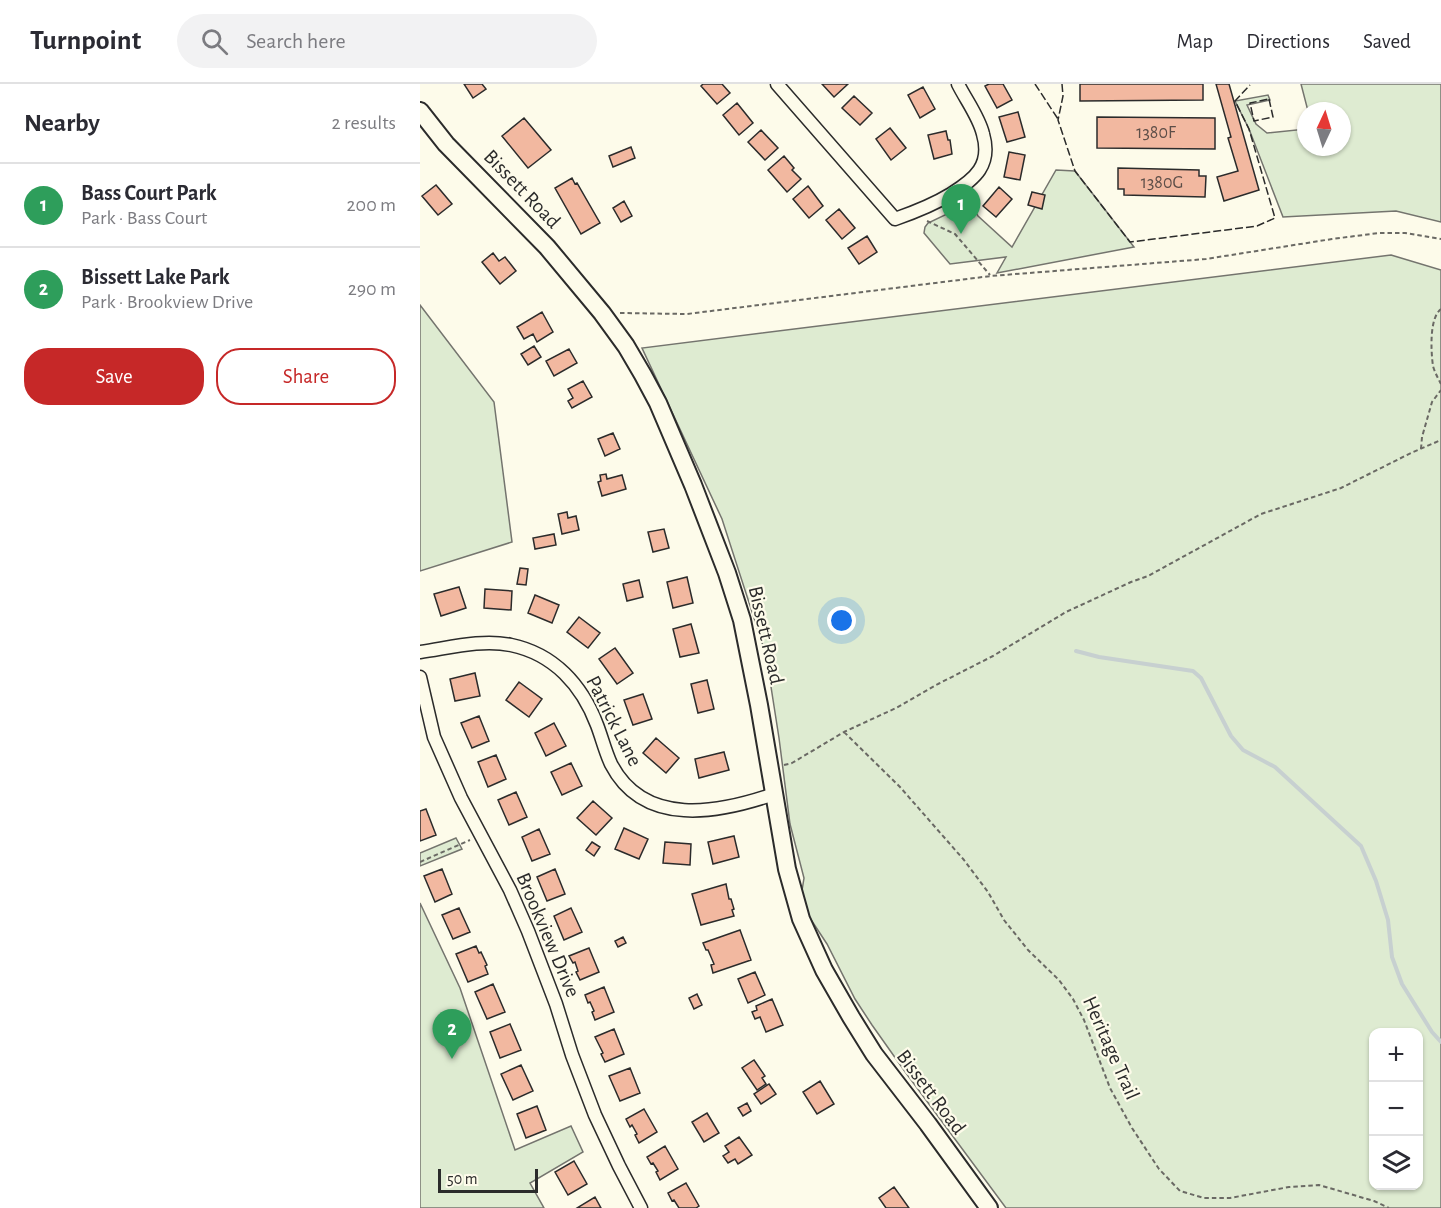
<!DOCTYPE html>
<meta charset="utf-8">
<style>
:root{--surface:#fff;--page:#f2f2f3;--text:#2b2b33;--muted:#7c7c81;--line:#e1e1e2;--accent:#c62828}
body{margin:0;font-family:"Alegreya Sans",sans-serif;background:var(--page);color:var(--text)}
.controls{position:absolute;right:18px;bottom:18px;display:grid;overflow:hidden;border-radius:12px;box-shadow:0 2px 4px #0004}
.controls button{width:54px;height:54px;display:grid;place-items:center;padding:0;border:0;border-bottom:2px solid var(--line);background:var(--surface);color:var(--text);font:30px sans-serif}
.compass{position:absolute;left:877px;top:18px;width:54px;height:54px;border-radius:50%;background:var(--surface);box-shadow:0 2px 4px #0004;rotate:4deg}
.scale{position:absolute;left:18px;bottom:15px;width:100px;box-sizing:border-box;padding-left:6px;border:3px solid #2b2b2b;border-top:0;font-size:16px;line-height:21px;white-space:nowrap;color:#2b2b2b;-webkit-text-stroke:4px #fdfbea;paint-order:stroke}
.you{position:absolute;left:422px;top:537px;width:21px;height:21px;margin:-15px;border:4px solid #fff;border-radius:50%;background:#1a73e8;box-shadow:0 0 0 9px #1a73e833}
.badge{display:grid;place-items:center;width:39px;height:39px;border-radius:50%;background:var(--accent);color:#fff;font-size:20px;font-weight:700}
.pin{position:absolute;translate:-50% -50px;filter:drop-shadow(0 2px 3px #0008)}
.pin::after{content:'';position:absolute;top:32px;width:21px;height:18px;background:inherit;clip-path:polygon(0 0,100% 0,50% 100%)}
.list{margin:0;padding:0;list-style:none}
h2{display:flex;justify-content:space-between;align-items:center;height:78px;margin:0;padding:0 24px;font-size:26px}
h2 small{font-size:20px;font-weight:400;color:var(--muted)}
.list li{display:grid;grid-template-columns:39px 1fr auto;gap:18px;align-items:center;box-sizing:border-box;height:84px;padding:0 24px;border-top:2px solid var(--line)}
.list b{display:block;font-size:22px;white-space:nowrap}
.list p{margin:0;font-size:20px;white-space:nowrap;color:var(--muted)}
.list em{font-size:20px;font-style:normal;color:var(--muted)}
.actions{display:flex;gap:12px;padding:18px 24px}
.actions a{flex:1;padding:14px 0;border:2px solid var(--accent);border-radius:24px;text-align:center;font-size:21px;color:var(--accent)}
.actions .main{background:var(--accent);color:#fff}
.icon{flex:none;width:33px;height:33px;fill:none;stroke:currentColor;stroke-width:2;stroke-linecap:round;stroke-linejoin:round}
.map{position:relative;flex:none;width:1021px;height:1124px;overflow:hidden}
header{display:flex;align-items:center;gap:36px;box-sizing:border-box;height:84px;padding:0 30px;background:var(--surface);border-bottom:2px solid var(--line)}
header strong{font-size:28px}
nav{display:flex;gap:33px;margin-inline-start:auto;font-size:21px}
.search{width:420px;height:54px;background:var(--page);display:flex;align-items:center;gap:15px;box-sizing:border-box;padding:0 21px;border-radius:33px;color:var(--muted);font-size:22px}
main{display:flex}
aside{flex:1;background:var(--surface)}
.map>svg:first-child{display:block}
.green{fill:#deebd1;stroke:#74746e;stroke-width:1.5;fill-rule:evenodd}
.lines{fill:none;stroke-linecap:round;stroke-linejoin:round}
.stream{stroke:#c7d0d0;stroke-width:4}
.building{fill:#f2b8a0;stroke:#2b2b2b;stroke-width:1.5}
.street-casing{stroke:#2b2b2b;stroke-width:15}
.secondary-casing{stroke:#2b2b2b;stroke-width:20}
.path{stroke:#6a6964;stroke-width:2;stroke-dasharray:4.5 3;stroke-linecap:butt}
.street{stroke:#fdfbea;stroke-width:12}
.secondary{stroke:#fdfbea;stroke-width:16}
.fence{stroke:#2b2b2b;stroke-width:1.5;stroke-dasharray:8 3;stroke-linecap:butt}
.labels{text-anchor:middle;dominant-baseline:central;stroke-width:4.5;stroke-linejoin:round;paint-order:stroke}
.number-label{font-size:18px;fill:#5d4e48}
.street-label{font-size:21px;fill:#2b2b2b;stroke:#fdfbea}
</style>
<header>
<strong>Turnpoint</strong>
<div class="search"><svg class="icon" aria-label="search" viewBox="0 0 24 24"><circle cx="10" cy="10" r="6"/><path d="M15 15l6 6"/></svg>Search here</div>
<nav><a>Map</a><a>Directions</a><a>Saved</a></nav>
</header>
<main>
<aside>
<h2>Nearby<small>2 results</small></h2>
<ul class="list">
<li><span class="badge" style="background:#2e9e5b">1</span><div><b>Bass Court Park</b><p>Park · Bass Court</p></div><em>200 m</em></li>
<li><span class="badge" style="background:#2e9e5b">2</span><div><b>Bissett Lake Park</b><p>Park · Brookview Drive</p></div><em>290 m</em></li>
</ul>
<div class="actions"><a class="main">Save</a><a>Share</a></div>
</aside>
<div class="map">
<svg width="1021" height="1124" viewBox="0 0 1021 1124">
<rect width="100%" height="100%" fill="#fdfbea"/>
<path class="green" d="M881 0H1021V138L976 127 863 133 829 45 815 17 848 11 850 16 827 21 836 40 847 49 886 45V63H922V27H888Z
M636 86 655 87 714 163 577 189 586 173 530 180 504 149 505 143 508 139 550 119 558 132 592 163Z
M971 171 1021 186V1124H586L486 989 452 941 435 915 407 860 380 819 384 794 370 740 359 654 346 571 302 435 222 264ZM954 948H998V1102H954Z
M0 221 74 318 92 458 0 487Z
M36 754 42 765 0 782V769Z
M0 819 40 904 95 1066 151 1042 163 1068 110 1099 124 1124H0Z"/>
<g class="lines">
<path class="stream" d="M656 567 679 573 773 587 781 594 811 652 823 666 855 683 941 762 956 797 968 836 972 873 982 900 1012 948 1021 958"/>
</g>
<path class="building" d="M44 0H62L66 5 53 14Z
M283 0H302L310 9 297 20 281 2Z
M402 0H428L414 13Z
M569 0H583L592 16 577 24 565 2Z
M660 0H783V16L660 17Z
M796 0H809L839 106 804 117 797 93 818 87 808 54 811 53Z
M503 3 515 25 500 34 488 11Z
M434 12 452 29 440 41 422 24Z
M317 19 333 39 319 51 303 31Z
M598 28 605 53 587 58 579 33Z
M677 33 795 34V65L677 64Z
M104 34 131 66 108 84 82 52Z
M470 44 486 64 471 76 456 55Z
M341 46 358 64 345 76 328 58Z
M526 47 528 56H530L532 70 514 75 508 51Z
M211 63 215 74 193 83 189 72Z
M589 68 605 71 600 96 584 93Z
M364 72 374 84 372 86 381 95 367 108 348 86Z
M698 84 779 86V92H786L785 113 704 111V105H698Z
M152 94 155 100 157 99 180 139 161 150 135 104Z
M16 101 32 120 18 131 2 112Z
M388 102 403 122 389 134 373 115Z
M579 103 592 115 576 133 563 122Z
M612 108 625 111 622 125 608 121Z
M204 117 212 132 201 138 193 124Z
M419 125 435 144 422 155 406 136Z
M447 152 457 168 439 180 428 164Z
M73 169 79 177 85 173 96 187 80 200 62 178Z
M122 228 133 248 117 258 113 250 104 255 97 243Z
M114 262 121 273 108 281 101 270Z
M149 265 157 279 134 292 126 277Z
M163 297 172 313 152 324 148 317 153 314 148 305Z
M193 349 200 365 185 372 178 355Z
M186 390 187 395 202 391 206 405 182 412 178 398 181 397 180 391Z
M147 428 148 434 156 432 159 446 142 450 138 430Z
M244 445 249 464 233 468 228 448Z
M134 450 136 461 115 465 113 454Z
M100 484 108 485 106 501 97 500Z
M267 493 273 519 253 524 247 498Z
M219 496 223 513 207 517 203 500Z
M39 503 46 524 21 532 14 510Z
M65 505 92 507 91 526 64 524Z
M115 511 139 521 132 539 108 529Z
M159 533 180 549 168 564 147 548Z
M271 540 279 569 260 573 253 545Z
M195 564 213 589 197 600 179 575Z
M55 589 60 612 35 617 30 595Z
M287 596 294 625 278 629 271 600Z
M99 598 122 615 109 633 86 616Z
M223 610 232 635 213 641 204 616Z
M59 632 69 657 52 664 41 639Z
M134 639 146 662 126 672 115 649Z
M236 654 259 674 246 689 223 669Z
M304 668 309 686 279 694 275 675Z
M76 671 86 695 68 703 58 678Z
M151 679 162 702 142 711 131 688Z
M96 708 107 733 89 741 78 716Z
M173 717 192 734 176 751 157 734Z
M6 725 16 751 0 757V727Z
M204 744 228 755 219 775 195 765Z
M119 745 130 770 112 777 102 753Z
M314 752 319 773 293 780 288 758Z
M172 758 180 763 174 772 166 766Z
M245 758 271 760 270 781 243 779Z
M22 785 32 810 15 818 4 792Z
M135 785 145 810 127 817 117 793Z
M306 800 309 815H311L314 825 312 826 314 832 281 841 272 810Z
M39 824 50 848 33 855 22 831Z
M151 824 162 848 144 856 134 832Z
M320 846 331 876 293 889 291 881 294 880 288 866H286L283 859Z
M203 853 206 859 198 863 195 857Z
M56 862 59 869 61 868 67 881 65 882 68 890 48 898 36 870Z
M169 864 179 888 160 896 156 888 158 887 155 878 153 879 149 872Z
M335 888 345 911 328 919 318 895Z
M73 900 85 928 67 935 55 908Z
M184 903 194 928 175 936 172 928 174 927 170 918 168 919 165 911Z
M277 910 282 921 274 925 269 914Z
M352 915 363 941 346 948 340 933 335 935 332 928 337 926 336 922Z
M90 940 101 966 80 974 70 948Z
M194 945 204 970 185 978 181 970 183 969 175 953Z
M334 976 345 992 342 994 346 1000 337 1006 322 984Z
M101 981 113 1007 93 1016 81 990Z
M210 984 220 1009 200 1017 189 992Z
M400 997 414 1020 397 1030 383 1008Z
M349 1000 356 1010 341 1020 334 1010Z
M327 1019 331 1027 323 1032 318 1024Z
M117 1022 126 1046 106 1054 97 1030Z
M224 1025 237 1048 219 1059 215 1051 217 1050 212 1041 210 1043 206 1035Z
M287 1029 299 1049 284 1058 272 1038Z
M319 1053 332 1071 318 1080 315 1075 308 1079 303 1072 309 1068 305 1062Z
M245 1062 258 1085 240 1096 236 1088 238 1087 233 1079 231 1080 227 1073Z
M154 1077 167 1100 148 1111 135 1088Z
M266 1099 279 1122 276 1124H259L254 1116 252 1117 248 1109Z
M474 1103 489 1124H466L459 1114Z
M175 1113 181 1124H157Z"/>
<g class="lines">
<g class="street-casing">
<path id="street" d="M357 0 475 135C495 128 513 121 531 110 555 95 572 81 563 50 559 33 546 16 538 0
M0 568C29 564 61 555 91 561 134 570 162 601 177 641 182 654 185 667 191 680 224 744 299 729 354 710
M0 593 14 653 41 714 90 806 108 847 136 920 152 971 175 1031 199 1082 221 1124"/>
</g>
<g class="secondary-casing">
<path id="secondary" d="M0 27 26 60 127 163 182 229 206 262 223 291 238 319 273 401 307 489 322 536 339 621 367 785 381 835 404 886 431 933 454 970 508 1040 569 1124"/>
</g>
<path class="path" d="M507 137 535 150 570 191
M1021 225C1009 234 1011 268 1013 282 1015 289 1018 294 1021 300
M200 229 267 230 571 192 786 175 912 155 959 149H985L1021 155
M1001 365 1002 353 1012 318 1021 306
M424 648 480 703 544 776 568 808 584 836 608 866 639 896 653 915 664 936 690 1004 712 1044 739 1085 760 1107 784 1114H810L869 1103 899 1101 954 1117 969 1124
M364 681 372 679 424 648 476 624 518 600 573 572 646 528 711 498 728 492 841 430 921 404 991 369 1021 356
M0 778 50 756"/>
<use href="#street" class="street"/>
<use href="#secondary" class="secondary"/>
<path class="fence" d="M615 0 638 35
M642 0 643 12 638 36 655 87 710 158 837 142 855 134 829 45 815 17 830 1
M849 15 853 33 834 37 830 19Z"/>
</g>
<g class="labels">
<g class="number-label">
<text x="736" y="49">1380F</text>
<text x="742" y="99">1380G</text>
</g>
<g class="street-label">
<text transform="translate(102 105) rotate(46)">Bissett Road</text>
<text transform="translate(346 551) rotate(77)">Bissett Road</text>
<text transform="translate(194 637) rotate(63)">Patrick Lane</text>
<text transform="translate(128 851) rotate(67)">Brookview Drive</text>
<text transform="translate(691 964) rotate(66)">Heritage Trail</text>
<text transform="translate(511 1008) rotate(53)">Bissett Road</text>
</g>
</g>
</svg>
<div class="controls">
<button>+</button>
<button>−</button>
<button><svg class="icon" aria-label="layers" viewBox="0 0 24 24"><path d="M12 4l9 5-9 5-9-5zM3 14l9 5 9-5"/></svg></button>
</div>
<svg class="compass" viewBox="-18 -18 36 36"><path d="M0-13l5 13h-10z" fill="#e53935"/><path d="M0 13l5-13h-10z" fill="#7c7c81"/></svg>
<div class="scale">50 m</div>
<div class="you"></div>
<div class="pin badge" style="left:541px;top:150px;background:#2e9e5b">1</div>
<div class="pin badge" style="left:32px;top:975px;background:#2e9e5b">2</div>
</div>
</main>
